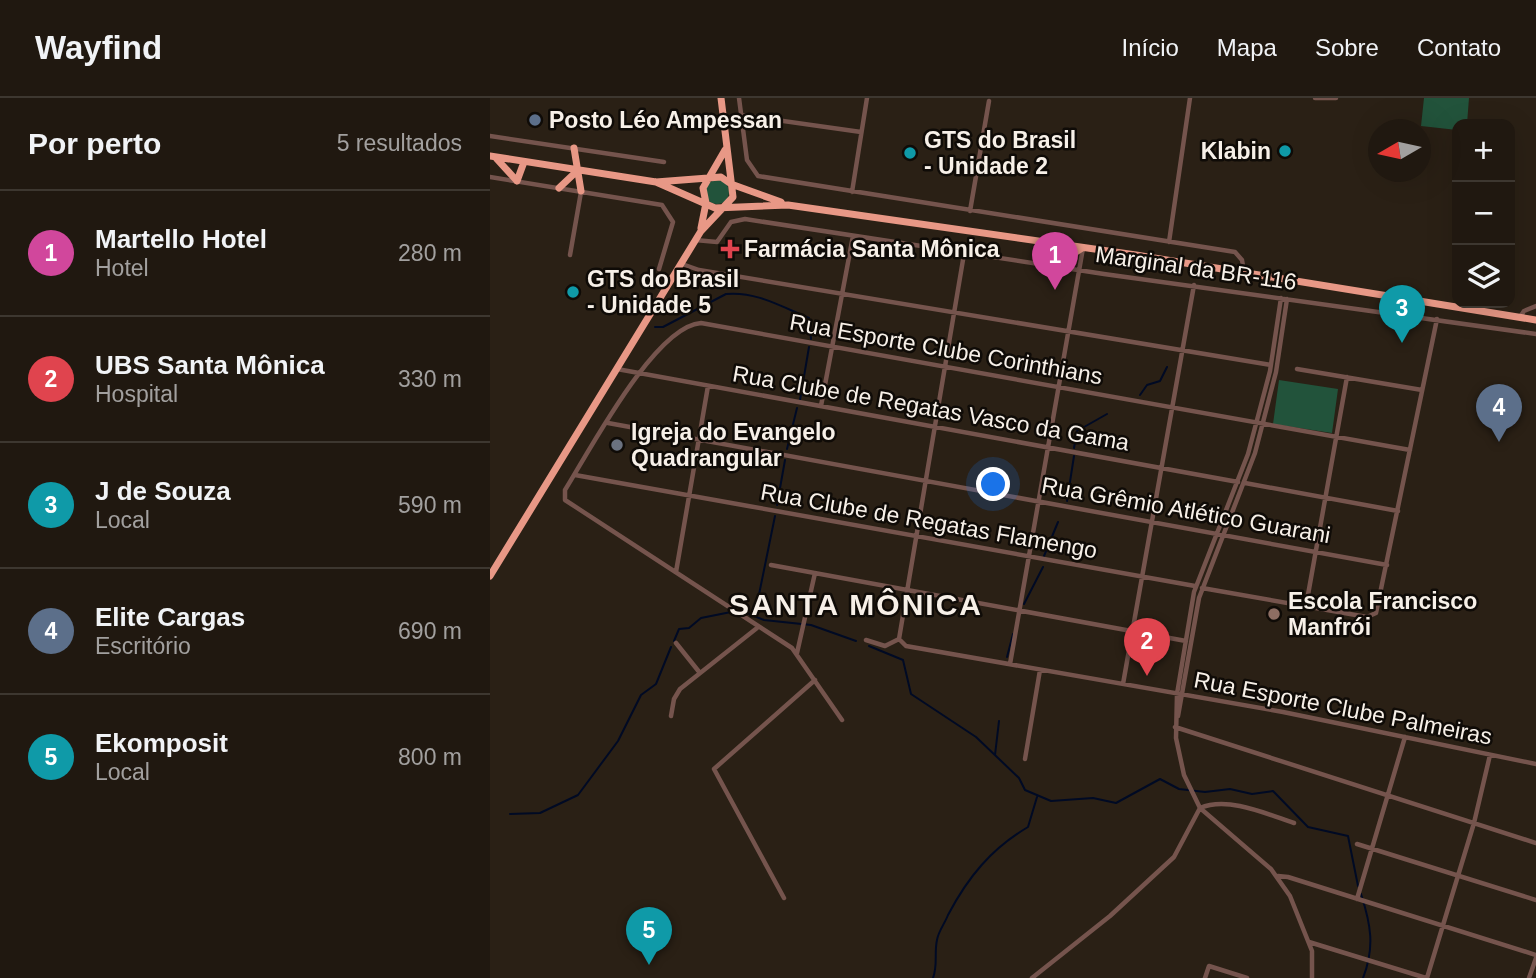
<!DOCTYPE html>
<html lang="pt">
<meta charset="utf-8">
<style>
:root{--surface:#201810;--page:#2d251e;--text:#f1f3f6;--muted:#a2a09f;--line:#3d3730;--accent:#bea9f5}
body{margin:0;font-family:Helvetica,sans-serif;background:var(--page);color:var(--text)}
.controls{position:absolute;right:21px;top:21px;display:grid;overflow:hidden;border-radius:14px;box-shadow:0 7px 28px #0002}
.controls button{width:63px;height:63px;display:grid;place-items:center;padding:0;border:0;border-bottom:2px solid var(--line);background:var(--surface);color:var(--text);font:35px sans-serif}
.compass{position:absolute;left:878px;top:21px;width:63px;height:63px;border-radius:50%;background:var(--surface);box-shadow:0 7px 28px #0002;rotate:261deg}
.you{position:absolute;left:504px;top:387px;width:24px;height:24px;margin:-18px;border:5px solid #fff;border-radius:50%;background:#1a73e8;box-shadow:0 0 0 10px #1a73e833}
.badge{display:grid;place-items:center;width:46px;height:46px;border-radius:50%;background:var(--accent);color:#fff;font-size:23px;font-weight:700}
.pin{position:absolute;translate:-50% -58px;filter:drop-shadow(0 2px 4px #0008)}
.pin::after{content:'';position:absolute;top:37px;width:24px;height:21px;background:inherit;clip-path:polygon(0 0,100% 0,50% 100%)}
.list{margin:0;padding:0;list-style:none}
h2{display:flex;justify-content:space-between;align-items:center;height:91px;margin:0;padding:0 28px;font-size:30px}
h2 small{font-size:23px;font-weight:400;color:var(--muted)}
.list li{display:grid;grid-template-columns:46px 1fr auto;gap:21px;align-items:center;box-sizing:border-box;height:126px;padding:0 28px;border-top:2px solid var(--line)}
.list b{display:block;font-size:26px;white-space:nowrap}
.list p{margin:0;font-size:23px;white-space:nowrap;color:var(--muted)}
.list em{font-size:23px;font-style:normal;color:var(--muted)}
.icon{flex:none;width:38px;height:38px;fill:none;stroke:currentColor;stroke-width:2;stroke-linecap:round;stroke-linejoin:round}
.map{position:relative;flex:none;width:1046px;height:880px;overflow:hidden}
header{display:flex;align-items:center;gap:42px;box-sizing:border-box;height:98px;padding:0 35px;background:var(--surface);border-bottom:2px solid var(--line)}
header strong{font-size:33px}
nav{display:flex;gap:38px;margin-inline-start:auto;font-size:24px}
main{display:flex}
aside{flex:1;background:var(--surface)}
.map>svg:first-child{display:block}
.green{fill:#22533b}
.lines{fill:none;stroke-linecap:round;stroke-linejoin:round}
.stream{stroke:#000a24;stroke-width:2}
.minor{stroke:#75544d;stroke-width:4.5}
.highway{stroke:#e89886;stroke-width:7}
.service-dot{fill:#5c6f8a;stroke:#0f0b07;stroke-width:2.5}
.culture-dot{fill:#0f9aa8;stroke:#0f0b07;stroke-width:2.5}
.health-dot{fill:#e0444e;stroke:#0f0b07;stroke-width:2.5}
.worship-dot{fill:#6b7280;stroke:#0f0b07;stroke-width:2.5}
.education-dot{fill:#8d6e63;stroke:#0f0b07;stroke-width:2.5}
.labels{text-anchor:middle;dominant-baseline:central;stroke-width:5;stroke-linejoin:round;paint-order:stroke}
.poi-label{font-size:23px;font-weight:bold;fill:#f7f0e8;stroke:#0f0b07;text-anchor:start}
.street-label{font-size:23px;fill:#f7f0e8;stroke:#0f0b07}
.district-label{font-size:30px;font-weight:bold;letter-spacing:2px;fill:#f7f0e8;stroke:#0f0b07}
</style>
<header>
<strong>Wayfind</strong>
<nav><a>Início</a><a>Mapa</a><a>Sobre</a><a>Contato</a></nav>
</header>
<main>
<aside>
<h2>Por perto<small>5 resultados</small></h2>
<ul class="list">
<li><span class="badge" style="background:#d1479c">1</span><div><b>Martello Hotel</b><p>Hotel</p></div><em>280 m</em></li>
<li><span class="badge" style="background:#e0444e">2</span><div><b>UBS Santa Mônica</b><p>Hospital</p></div><em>330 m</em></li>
<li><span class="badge" style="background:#0f9aa8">3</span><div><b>J de Souza</b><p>Local</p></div><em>590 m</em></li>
<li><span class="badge" style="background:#5c6f8a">4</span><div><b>Elite Cargas</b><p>Escritório</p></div><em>690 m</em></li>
<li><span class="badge" style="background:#0f9aa8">5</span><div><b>Ekomposit</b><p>Local</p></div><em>800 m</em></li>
</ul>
</aside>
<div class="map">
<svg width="1046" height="880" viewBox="0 0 1046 880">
<rect width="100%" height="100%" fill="#2a2015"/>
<path class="green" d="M934 0H979L977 26H967V32L931 28Z
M215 94a12 12 0 1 1 24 0a12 12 0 1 1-24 0Z
M789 282 848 291 842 335 783 326Z"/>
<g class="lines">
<path class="stream" d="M165 229H173L236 196C266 193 292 209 319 220L321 241
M650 297 657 287 670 283 677 269
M310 302 319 249
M584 350 587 333 617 316
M297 351 307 310
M577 403 584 358
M287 407 295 362
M554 458 568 424
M534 506 553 469
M252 513 274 522 321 527 366 543
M265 516 285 418
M184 543 189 531 199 530 211 520 241 514
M379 548 413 562 421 596 486 639 529 680 535 692 561 703 603 700 626 705 670 681 689 691 715 694 740 691 762 696 783 693 818 729 858 738 868 788
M517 559 523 536
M505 657 509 623
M20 716 50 715 88 697 128 643 151 597 166 586 181 549
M871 796C881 827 885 849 873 880
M443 880C448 867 444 855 447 842 448 834 455 825 458 817 478 779 501 751 538 729L547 699"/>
<path class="minor" d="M249 0 257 62 268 78 745 154 752 162 754 174
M825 0H846
M251 17 371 34
M0 38 174 64
M0 79 172 107 183 124 169 171
M362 94 377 0
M480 113 499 3
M205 142 227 144 241 124 255 121 614 176 1046 236
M679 144 700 0
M80 157 91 94
M192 166 209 172 781 267
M791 200 780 273 758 356 704 494 687 596 686 640 694 677 710 710 781 771 800 798 822 853V880
M1030 219 1034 213 1046 208
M127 271 748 384
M807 271 932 292
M331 308 363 138
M118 325 897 467
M85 377 705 488
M755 385 908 413
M281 467 696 543
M186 474 218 288
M712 490 877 519 886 515 947 221
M816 508 857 279
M409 541 416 548 793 614 1046 666
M409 541 474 156
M376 542 395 548 409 541
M186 545 210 575
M307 555 325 475
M520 566 593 150
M633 586 704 187
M181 618 184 601 190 591 267 530
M688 618 709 500 765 355 786 274 797 201
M352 622 302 550 75 402V392C100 352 165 228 211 225L920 352
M685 629 1046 745
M535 661 550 572
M710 710C738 698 777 716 804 725
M867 746 1046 802
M788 778 798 779 1046 857
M294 800 224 671 325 582
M867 801 915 639
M819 844 936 880
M542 880 620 818 684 759 710 710
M715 880 719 868 757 880
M937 880 984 725 1000 657
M1039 880 1046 860"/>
<path class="highway" d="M84 50 91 93
M0 58 166 84 231 79 241 86 291 104
M5 59 27 83
M27 83 34 64
M166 84 225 110 298 107 646 157 1046 222
M69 90 88 72
M211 130 216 105 213 90 235 52
M566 167 592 150
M0 478 211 133 243 99 231 0"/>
</g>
<circle class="service-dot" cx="45" cy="22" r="7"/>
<g class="culture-dot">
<circle cx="795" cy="53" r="7"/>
<circle cx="420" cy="55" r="7"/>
<circle cx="83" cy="194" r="7"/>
</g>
<path class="health-dot" d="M236.5 140.5h7v7h7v7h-7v7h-7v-7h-7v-7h7z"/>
<circle class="worship-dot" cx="127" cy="347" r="7"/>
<circle class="education-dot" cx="784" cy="516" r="7"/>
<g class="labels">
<g class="poi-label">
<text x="59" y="22">Posto Léo Ampessan</text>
<text x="434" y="42">GTS do Brasil<tspan x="434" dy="26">- Unidade 2</tspan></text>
<text x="781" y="53" text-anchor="end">Klabin</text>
<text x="254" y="151">Farmácia Santa Mônica</text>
<text x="97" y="181">GTS do Brasil<tspan x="97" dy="26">- Unidade 5</tspan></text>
<text x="141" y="334">Igreja do Evangelo<tspan x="141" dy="26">Quadrangular</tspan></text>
<text x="798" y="503">Escola Francisco<tspan x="798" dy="26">Manfrói</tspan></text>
</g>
<g class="street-label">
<text transform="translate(706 170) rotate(8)">Marginal da BR-116</text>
<text transform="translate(456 251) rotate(10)">Rua Esporte Clube Corinthians</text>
<text transform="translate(441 310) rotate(10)">Rua Clube de Regatas Vasco da Gama</text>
<text transform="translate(696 412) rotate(10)">Rua Grêmio Atlético Guarani</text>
<text transform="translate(439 423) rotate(10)">Rua Clube de Regatas Flamengo</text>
<text transform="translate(853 610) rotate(11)">Rua Esporte Clube Palmeiras</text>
</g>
<g class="district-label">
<text x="366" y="506">SANTA MÔNICA</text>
</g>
</g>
</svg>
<div class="controls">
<button>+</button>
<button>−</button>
<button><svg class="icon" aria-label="layers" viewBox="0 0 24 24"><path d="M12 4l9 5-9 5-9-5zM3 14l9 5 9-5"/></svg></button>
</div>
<svg class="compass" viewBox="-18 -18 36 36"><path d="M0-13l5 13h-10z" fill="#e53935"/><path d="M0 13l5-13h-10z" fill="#a2a09f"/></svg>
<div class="you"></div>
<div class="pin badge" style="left:565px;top:192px;background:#d1479c">1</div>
<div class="pin badge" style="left:657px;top:578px;background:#e0444e">2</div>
<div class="pin badge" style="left:912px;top:245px;background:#0f9aa8">3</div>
<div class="pin badge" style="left:1009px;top:344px;background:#5c6f8a">4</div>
<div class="pin badge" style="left:159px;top:867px;background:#0f9aa8">5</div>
</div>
</main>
